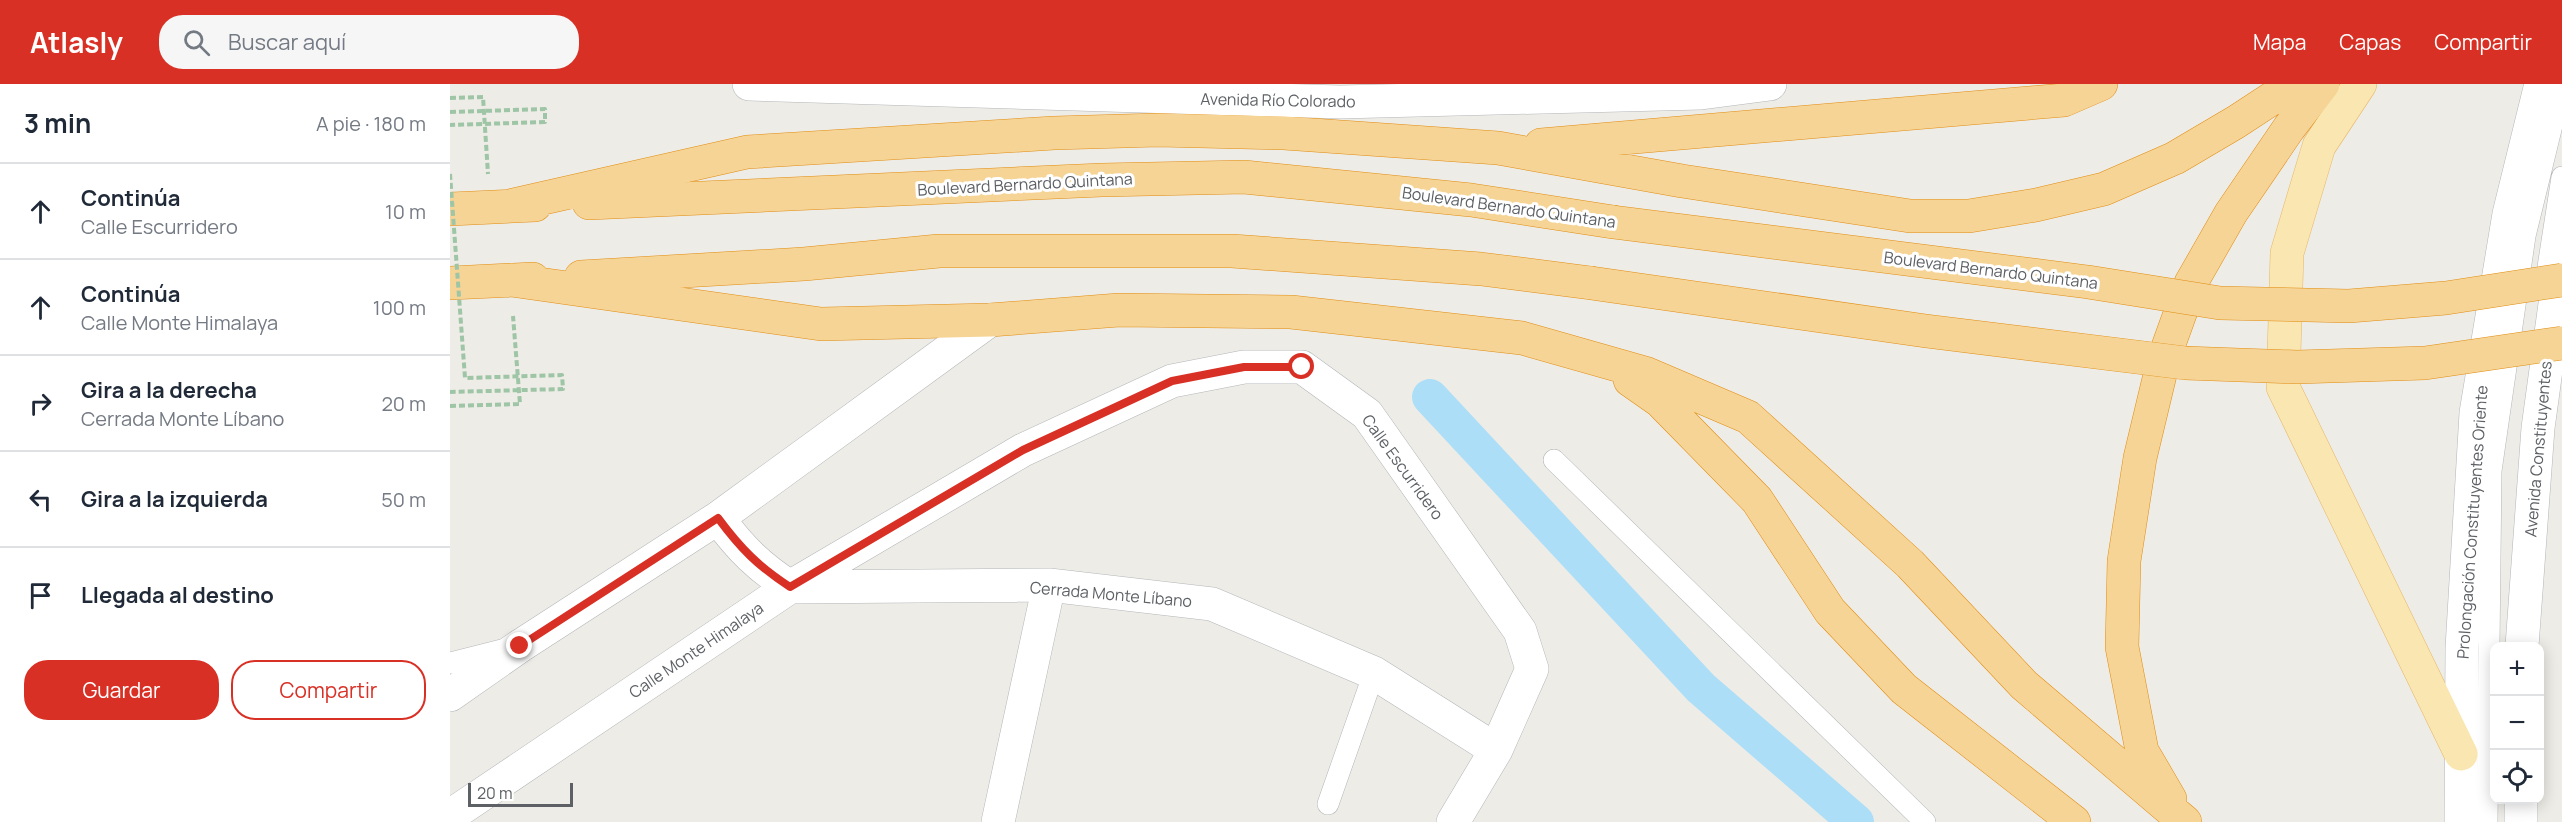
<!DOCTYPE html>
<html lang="es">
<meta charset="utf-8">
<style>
:root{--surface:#fff;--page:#f6f6f7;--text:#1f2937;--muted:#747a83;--line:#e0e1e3;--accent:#d93025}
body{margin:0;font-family:Manrope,sans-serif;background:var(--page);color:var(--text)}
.controls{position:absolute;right:18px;bottom:18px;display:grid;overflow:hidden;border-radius:12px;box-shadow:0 3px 15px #0003}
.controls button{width:54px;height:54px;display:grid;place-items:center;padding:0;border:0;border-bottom:2px solid var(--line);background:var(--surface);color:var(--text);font:30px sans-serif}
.scale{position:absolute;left:18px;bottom:15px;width:105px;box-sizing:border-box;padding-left:6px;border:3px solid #5d6165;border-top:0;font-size:16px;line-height:21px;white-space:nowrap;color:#5d6165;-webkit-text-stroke:4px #fff;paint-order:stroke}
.stop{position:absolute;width:18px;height:18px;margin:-14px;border:4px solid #d93025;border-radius:50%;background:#fff}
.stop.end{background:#d93025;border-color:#fff;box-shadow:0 2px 6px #0008}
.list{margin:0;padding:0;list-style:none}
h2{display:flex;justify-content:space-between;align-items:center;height:78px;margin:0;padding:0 24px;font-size:26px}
h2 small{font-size:20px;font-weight:400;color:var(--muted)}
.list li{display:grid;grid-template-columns:39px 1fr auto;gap:18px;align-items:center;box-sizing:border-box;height:96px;padding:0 24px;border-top:2px solid var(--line)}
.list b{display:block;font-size:22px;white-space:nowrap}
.list p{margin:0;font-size:20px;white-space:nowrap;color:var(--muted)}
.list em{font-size:20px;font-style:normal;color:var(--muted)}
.actions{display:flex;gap:12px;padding:18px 24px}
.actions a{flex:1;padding:14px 0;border:2px solid var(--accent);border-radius:24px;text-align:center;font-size:21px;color:var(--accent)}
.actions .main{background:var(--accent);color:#fff}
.icon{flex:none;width:33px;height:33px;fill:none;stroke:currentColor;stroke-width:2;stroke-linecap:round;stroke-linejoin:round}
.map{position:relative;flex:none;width:2112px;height:738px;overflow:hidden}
header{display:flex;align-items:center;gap:36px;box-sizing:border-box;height:84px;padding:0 30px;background:var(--accent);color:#fff}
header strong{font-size:28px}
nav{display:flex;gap:33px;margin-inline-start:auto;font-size:21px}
.search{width:420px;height:54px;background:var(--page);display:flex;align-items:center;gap:15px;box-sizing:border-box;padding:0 21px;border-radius:24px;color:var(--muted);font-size:22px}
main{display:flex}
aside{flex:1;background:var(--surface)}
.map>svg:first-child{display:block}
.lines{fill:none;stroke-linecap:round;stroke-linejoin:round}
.canal{stroke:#acdef8;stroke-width:36}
.lane-casing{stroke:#b3b6b9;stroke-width:22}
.street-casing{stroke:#b3b6b9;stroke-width:34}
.secondary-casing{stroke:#b2b5b9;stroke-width:34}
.primary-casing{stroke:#e7b667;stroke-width:34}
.highway-casing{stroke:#e28d12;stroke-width:34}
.path{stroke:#9ec5a6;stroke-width:4;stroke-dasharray:6 3;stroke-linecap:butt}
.lane{stroke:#fff;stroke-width:21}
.street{stroke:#fff;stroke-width:33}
.secondary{stroke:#fff;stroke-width:33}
.primary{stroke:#f9e6b0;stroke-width:33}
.highway{stroke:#f5d496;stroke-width:33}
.highway-bridge-casing{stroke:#e28d12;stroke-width:34;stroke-linecap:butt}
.path-bridge{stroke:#9ec5a6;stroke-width:4;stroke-dasharray:6 3;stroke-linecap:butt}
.highway-bridge{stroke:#f5d496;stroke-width:33}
.route{stroke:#d93025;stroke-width:8}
.labels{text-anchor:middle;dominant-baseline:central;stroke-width:6;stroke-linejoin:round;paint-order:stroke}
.street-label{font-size:16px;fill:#5d6165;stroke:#fff}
</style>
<header>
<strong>Atlasly</strong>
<div class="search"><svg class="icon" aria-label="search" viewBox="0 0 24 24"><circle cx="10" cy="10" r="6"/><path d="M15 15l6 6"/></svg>Buscar aquí</div>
<nav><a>Mapa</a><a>Capas</a><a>Compartir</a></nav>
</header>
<main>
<aside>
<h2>3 min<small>A pie · 180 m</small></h2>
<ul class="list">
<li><svg class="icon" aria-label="ahead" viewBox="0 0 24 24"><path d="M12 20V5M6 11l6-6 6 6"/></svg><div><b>Continúa</b><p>Calle Escurridero</p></div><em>10 m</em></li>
<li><svg class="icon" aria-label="ahead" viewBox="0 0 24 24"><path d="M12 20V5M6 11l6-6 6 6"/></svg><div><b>Continúa</b><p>Calle Monte Himalaya</p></div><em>100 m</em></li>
<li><svg class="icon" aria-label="right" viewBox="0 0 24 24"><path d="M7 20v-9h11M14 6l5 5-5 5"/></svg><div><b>Gira a la derecha</b><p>Cerrada Monte Líbano</p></div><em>20 m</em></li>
<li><svg class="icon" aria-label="left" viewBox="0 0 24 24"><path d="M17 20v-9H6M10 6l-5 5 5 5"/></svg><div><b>Gira a la izquierda</b></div><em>50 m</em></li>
<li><svg class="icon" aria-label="arrive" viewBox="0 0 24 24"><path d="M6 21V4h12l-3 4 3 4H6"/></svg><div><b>Llegada al destino</b></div></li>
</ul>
<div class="actions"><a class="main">Guardar</a><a>Compartir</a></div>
</aside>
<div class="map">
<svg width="2112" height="738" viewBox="0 0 2112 738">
<rect width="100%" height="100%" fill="#eeece6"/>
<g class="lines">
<path class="canal" d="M980 313 1251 604 1406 738"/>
<g class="lane-casing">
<path id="lane" d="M2098 183 2112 93
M1104 376 1475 738
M0 579 52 566
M878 720 924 589
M2037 738 2041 387 2075 152 2112 0"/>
</g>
<g class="street-casing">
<path id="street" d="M299 0 890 18 1251 9 1320 0
M268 434C291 465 308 482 340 503L599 501 762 520 924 589 1046 666
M0 611 70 562 268 434 540 236
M0 732 340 503 573 366 722 297 794 283H852L917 330 1070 547 1082 585 1046 666 1003 738
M548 738 599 501"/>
</g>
<g class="secondary-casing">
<path id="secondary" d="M2072 562 2088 344 2112 169
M2011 738 2012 564 2026 329 2059 130 2091 0
M2071 738V716"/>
</g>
<g class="primary-casing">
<path id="primary" d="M1910 0 1869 62 1837 169 1833 303 2011 670"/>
</g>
<g class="highway-casing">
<path id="highway" d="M1091 61 1614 16 1651 0
M139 119 652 96 794 93 1021 116 1163 138
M63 121 297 68 604 49 708 46 834 49 1048 64 1232 97 1460 132H1519L1586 121 1654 105 1725 74 1786 38 1844 0
M0 125 85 121
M131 193 354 180 489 167H782L1031 185 1141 199
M61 196 371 240 540 236 669 226 841 228 1072 254 1195 289 1298 333 1460 480 1574 601 1735 738
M0 199 83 195
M1180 296 1210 317 1307 416 1380 527 1454 605 1624 738
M1720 715 1692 667 1672 563 1674 477 1690 374 1714 274 1741 199 1781 129 1839 44 1873 0"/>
</g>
<path class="path" d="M0 14 33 13 38 90
M0 322 70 320 63 232"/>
<use href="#lane" class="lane"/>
<use href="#street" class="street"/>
<use href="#secondary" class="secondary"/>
<use href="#primary" class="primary"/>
<use href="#highway" class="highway"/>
<g class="highway-bridge-casing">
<path id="highway-bridge" d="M1163 138 1638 198 1770 219 1899 222 1996 214 2112 196
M1141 199 1476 247 1735 279 1847 283 1975 279 2112 259"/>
</g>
<path class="path-bridge" d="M0 28 95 25V38L0 41
M0 90 15 294 112 291 113 305 0 308"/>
<use href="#highway-bridge" class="highway-bridge"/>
</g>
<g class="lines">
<path class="route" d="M70 562 268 434C291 465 308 482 340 503L573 366 722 297 794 283H852"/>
</g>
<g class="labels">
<g class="street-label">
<text transform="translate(828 16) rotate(1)">Avenida Río Colorado</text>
<text transform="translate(575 100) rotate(-3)">Boulevard Bernardo Quintana</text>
<text transform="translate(1059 123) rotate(8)">Boulevard Bernardo Quintana</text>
<text transform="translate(1541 186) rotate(7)">Boulevard Bernardo Quintana</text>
<text transform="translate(2088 365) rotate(-85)">Avenida Constituyentes</text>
<text transform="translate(953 383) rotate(54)">Calle Escurridero</text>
<text transform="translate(2022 438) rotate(-86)">Prolongación Constituyentes Oriente</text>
<text transform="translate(661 510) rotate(5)">Cerrada Monte Líbano</text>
<text transform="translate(246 566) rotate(-34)">Calle Monte Himalaya</text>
</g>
</g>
</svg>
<div class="controls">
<button>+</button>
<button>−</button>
<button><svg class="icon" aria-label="locate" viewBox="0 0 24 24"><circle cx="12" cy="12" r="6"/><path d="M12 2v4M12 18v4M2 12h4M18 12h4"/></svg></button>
</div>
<div class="scale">20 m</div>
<div class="stop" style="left:852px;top:283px"></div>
<div class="stop end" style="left:70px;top:562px"></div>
</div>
</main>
